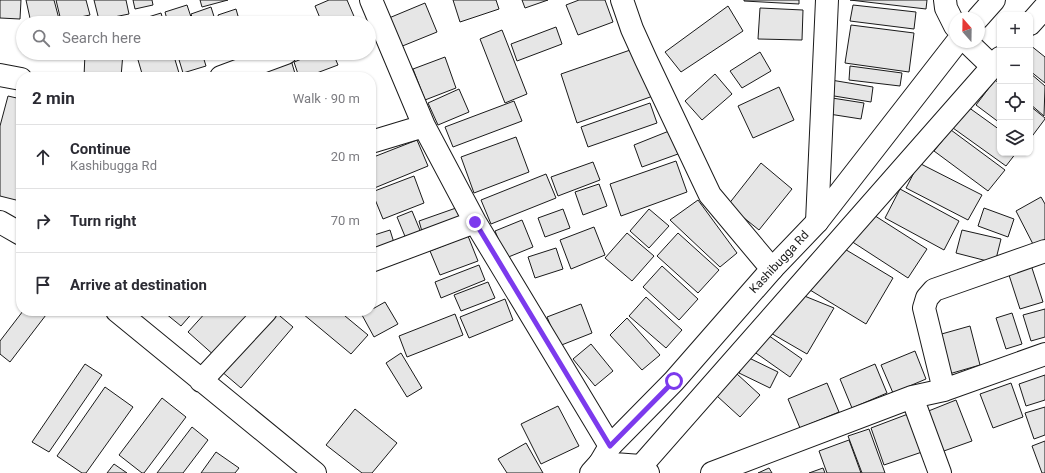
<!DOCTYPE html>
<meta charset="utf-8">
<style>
:root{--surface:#fff;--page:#f7f7f7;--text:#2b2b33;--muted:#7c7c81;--line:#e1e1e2}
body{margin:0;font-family:Roboto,sans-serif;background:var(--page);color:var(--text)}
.controls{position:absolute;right:12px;top:12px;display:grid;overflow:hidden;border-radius:8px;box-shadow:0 1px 3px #0004}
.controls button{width:36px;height:36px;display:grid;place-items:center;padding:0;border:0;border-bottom:1px solid var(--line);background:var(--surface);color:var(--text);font:20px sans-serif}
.compass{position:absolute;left:949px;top:12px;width:36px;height:36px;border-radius:50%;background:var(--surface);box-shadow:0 1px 3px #0004;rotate:340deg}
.stop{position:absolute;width:12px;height:12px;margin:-9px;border:3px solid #7c3aed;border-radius:50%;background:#fff}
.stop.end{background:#7c3aed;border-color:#fff;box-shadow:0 1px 4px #0008}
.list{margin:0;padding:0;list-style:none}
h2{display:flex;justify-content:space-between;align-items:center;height:52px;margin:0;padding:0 16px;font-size:17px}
h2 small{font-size:13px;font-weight:400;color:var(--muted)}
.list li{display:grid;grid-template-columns:26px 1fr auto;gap:12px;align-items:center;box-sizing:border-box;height:64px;padding:0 16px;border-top:1px solid var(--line)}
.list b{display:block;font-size:15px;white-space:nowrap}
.list p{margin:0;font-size:13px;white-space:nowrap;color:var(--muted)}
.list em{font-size:13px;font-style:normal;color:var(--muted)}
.icon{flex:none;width:22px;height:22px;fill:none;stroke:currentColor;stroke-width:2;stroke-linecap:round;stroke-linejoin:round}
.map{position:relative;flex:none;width:1045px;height:473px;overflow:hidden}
.search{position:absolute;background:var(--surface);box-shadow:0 1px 3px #0004;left:16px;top:16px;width:360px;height:44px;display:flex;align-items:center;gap:10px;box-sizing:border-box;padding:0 14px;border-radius:22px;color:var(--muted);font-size:15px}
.panel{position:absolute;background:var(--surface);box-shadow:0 1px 3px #0004;left:16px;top:72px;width:360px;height:244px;border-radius:16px}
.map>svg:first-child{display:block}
.building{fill:#e6e6e6;stroke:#1a1a1a}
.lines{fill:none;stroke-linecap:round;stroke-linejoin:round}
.minor-casing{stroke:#1a1a1a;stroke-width:24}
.major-casing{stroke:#1a1a1a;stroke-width:24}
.minor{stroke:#fff;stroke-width:22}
.major{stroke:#fff;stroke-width:22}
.route{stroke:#7c3aed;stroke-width:5}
.labels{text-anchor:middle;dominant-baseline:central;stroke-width:3;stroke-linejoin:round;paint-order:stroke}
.street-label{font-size:12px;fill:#1a1a1a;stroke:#fff}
</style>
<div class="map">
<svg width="1045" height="473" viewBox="0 0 1045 473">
<rect width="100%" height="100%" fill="#fff"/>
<path class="building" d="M0 0H21L20 19 0 18Z
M26 0H54L59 19 46 23H31Z
M56 0H86L90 15 61 21Z
M94 0H126L129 14 99 20Z
M133 0H152L153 5 135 9Z
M200 0H228L202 7Z
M329 0H347L356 21 351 23H322L315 6Z
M453 0H496L499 9 460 22Z
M522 0H548L525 8Z
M579 0H605L613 22 578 35 566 5Z
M744 0H799V4L744 1Z
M850 0H927L926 9Z
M425 3 437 32 400 47 389 18Z
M187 5 193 23H168L165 12Z
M853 5 916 12 914 29 850 21Z
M728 6 743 31 681 72 665 52Z
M211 7 216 23H194L191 14Z
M760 8 803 10 802 40 758 39Z
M236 9 240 23H220L218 15Z
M161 13 164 23H129Z
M851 25 914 33 909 72 845 63Z
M556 27 562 44 517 61 511 44Z
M502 30 527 94 505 103 480 39Z
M1030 45 1045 57V83L1030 71Z
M636 48 653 96 577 123 561 74Z
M760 52 771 71 742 88 730 71Z
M85 53H123L121 77H84Z
M136 53H173L179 73 167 77H143Z
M177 53H202L206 66 183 73Z
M204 53H224L206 59Z
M317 53H333L338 65 306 77H299L294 62Z
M445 57 456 88 425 100 413 69Z
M291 60 296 77H263L261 70Z
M850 66 902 73 900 86 849 80Z
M1030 73 1045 86 1044 116 1030 104Z
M715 74 732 94 702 120 685 101Z
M831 80 873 87 871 102 828 95Z
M995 80 1000 84V123L976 105Z
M779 87 794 120 753 138 738 106Z
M459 89 469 112 438 125 428 103Z
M8 96 21 99 20 201 0 196V126Z
M832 98 864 103 861 119 829 114Z
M514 101 522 121 453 147 445 127Z
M650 103 657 123 588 147 581 127Z
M1030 106 1045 118V119L1030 139Z
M968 107 1000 130V153H1016L1006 166 953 128Z
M951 130 1005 170 988 191 934 151Z
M669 131 678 154 642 167 634 145Z
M516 137 529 172 474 193 461 157Z
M417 140 428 166 372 189 371 158Z
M676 161 687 192 621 216 610 184Z
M593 162 600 180 558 196 551 177Z
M761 163 792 189 759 230 728 205Z
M919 163 982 195 968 220 906 188Z
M546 174 556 198 491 224 481 200Z
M414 176 424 203 383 219 372 192Z
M599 184 607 206 583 215 575 192Z
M900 189 959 221 944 250 885 218Z
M1041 197 1045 204V243L1035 248 1016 211Z
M698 200 737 253 720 267 670 220Z
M456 208 461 222 423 235 419 221Z
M984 208 1014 219 1008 237 978 226Z
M563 209 570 228 545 237 538 218Z
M649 209 669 226 649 248 630 231Z
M412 211 424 240 409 246 397 217Z
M869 212 927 249 908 278 851 241Z
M522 220 533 247 506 258 495 231Z
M594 227 605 255 571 269 560 240Z
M390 230 395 246 371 255V236Z
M962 230 1001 239 995 263 956 253Z
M627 233 654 256 632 281 605 258Z
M678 233 719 270 698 293 657 256Z
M468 236 478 261 440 275 430 251Z
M838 245 893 278 866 324 810 290Z
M556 248 563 269 535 278 528 257Z
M479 265 485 280 441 298 435 282Z
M1031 265 1043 302 1020 309 1008 272Z
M662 266 698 299 679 320 643 287Z
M488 282 495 298 461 311 454 295Z
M802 295 834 308 807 354 769 332Z
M646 297 682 330 666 348 629 316Z
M505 299 513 320 469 338 460 317Z
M385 302 398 324 374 337 362 315Z
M581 304 592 333 559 346 547 317Z
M1045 309V337L1031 341 1023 315Z
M23 311H49L10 362 0 354V341Z
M166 311H194L181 326 165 313Z
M207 311H256L216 357 188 332Z
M274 311 293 327 241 388 221 371Z
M306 311H339L368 335 351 354 303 314Z
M1012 313 1022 344 1006 349 996 318Z
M455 314 463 335 407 357 399 336Z
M627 318 660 355 642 370 610 335Z
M970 326 980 365 949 374 938 335Z
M765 333 802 359 790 377 753 351Z
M591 344 613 371 595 386 573 359Z
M915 351 926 379 893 393 881 365Z
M401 353 422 388 407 397 386 363Z
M747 357 778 372 770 388 739 373Z
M85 364 102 375 49 452 32 442Z
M875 364 887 393 852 408 840 379Z
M737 374 760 395 740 417 717 396Z
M1045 375V400L1026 406 1019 384Z
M827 383 839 412 800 428 788 399Z
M1011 383 1023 417 993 428 980 394Z
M105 387 133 407 86 473H82L57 456Z
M162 398 186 417 144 473H142L119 455Z
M956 400 972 441 941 452 926 412Z
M558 406 579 446 541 464 521 424Z
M1045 407V435L1034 439 1025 413Z
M355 409 397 443 372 473H362L326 445Z
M908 414 922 452 884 465 871 428Z
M192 427 208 440 183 473H157Z
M869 429 885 473H862L848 436Z
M849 440 861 473H827L819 451Z
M1045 441V473H1042L1032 446Z
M526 443 543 473H507L498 459Z
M216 452 239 468 235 473H201Z
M114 464 127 473H107Z
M769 468 772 473H758Z
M823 468 825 473H809Z"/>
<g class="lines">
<g class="minor-casing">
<path id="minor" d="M371 0 379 19 424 126 475 222 610 446
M622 0 632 29 646 60 710 195 772 269
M945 0 946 8 955 26
M967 42 993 67
M0 75 21 79
M221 77 286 53
M371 142 424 126
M0 222 21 234
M817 222 827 0
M371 261 475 222
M117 311 315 473
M201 381 266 311
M944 390 924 308 927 298 934 290 1045 251
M912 397 940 473
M600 463 641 466 648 473
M712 473 912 397 944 390 1045 354"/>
</g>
<g class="major-casing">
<path id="major" d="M978 18 994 0
M1030 24 1045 7
M591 473 600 463 610 446 674 381 772 269 817 222 957 42
M635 473C756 334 879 197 1000 58"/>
</g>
<use href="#minor" class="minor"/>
<use href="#major" class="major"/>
</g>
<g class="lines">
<path class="route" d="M475 222 610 446 674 381"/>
</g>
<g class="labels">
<g class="street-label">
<text transform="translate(779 262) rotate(-47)">Kashibugga Rd</text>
</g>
</g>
</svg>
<div class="controls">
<button>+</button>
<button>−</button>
<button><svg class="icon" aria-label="locate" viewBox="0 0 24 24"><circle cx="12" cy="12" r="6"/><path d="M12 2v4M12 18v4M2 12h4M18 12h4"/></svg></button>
<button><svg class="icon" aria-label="layers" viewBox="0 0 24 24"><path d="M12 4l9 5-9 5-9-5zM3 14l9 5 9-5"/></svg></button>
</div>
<svg class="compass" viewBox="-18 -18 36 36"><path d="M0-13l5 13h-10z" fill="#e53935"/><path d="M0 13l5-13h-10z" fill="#7c7c81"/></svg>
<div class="stop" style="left:674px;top:381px"></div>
<div class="stop end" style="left:475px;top:222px"></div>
<div class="search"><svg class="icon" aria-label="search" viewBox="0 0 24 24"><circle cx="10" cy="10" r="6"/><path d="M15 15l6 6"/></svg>Search here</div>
<section class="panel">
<h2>2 min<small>Walk · 90 m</small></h2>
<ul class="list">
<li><svg class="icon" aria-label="ahead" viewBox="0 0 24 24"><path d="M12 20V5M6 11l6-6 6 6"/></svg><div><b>Continue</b><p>Kashibugga Rd</p></div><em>20 m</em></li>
<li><svg class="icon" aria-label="right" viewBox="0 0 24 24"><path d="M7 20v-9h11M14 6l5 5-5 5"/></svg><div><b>Turn right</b></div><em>70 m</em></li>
<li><svg class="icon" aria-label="arrive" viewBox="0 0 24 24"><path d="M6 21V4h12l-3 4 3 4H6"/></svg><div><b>Arrive at destination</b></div></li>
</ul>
</section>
</div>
